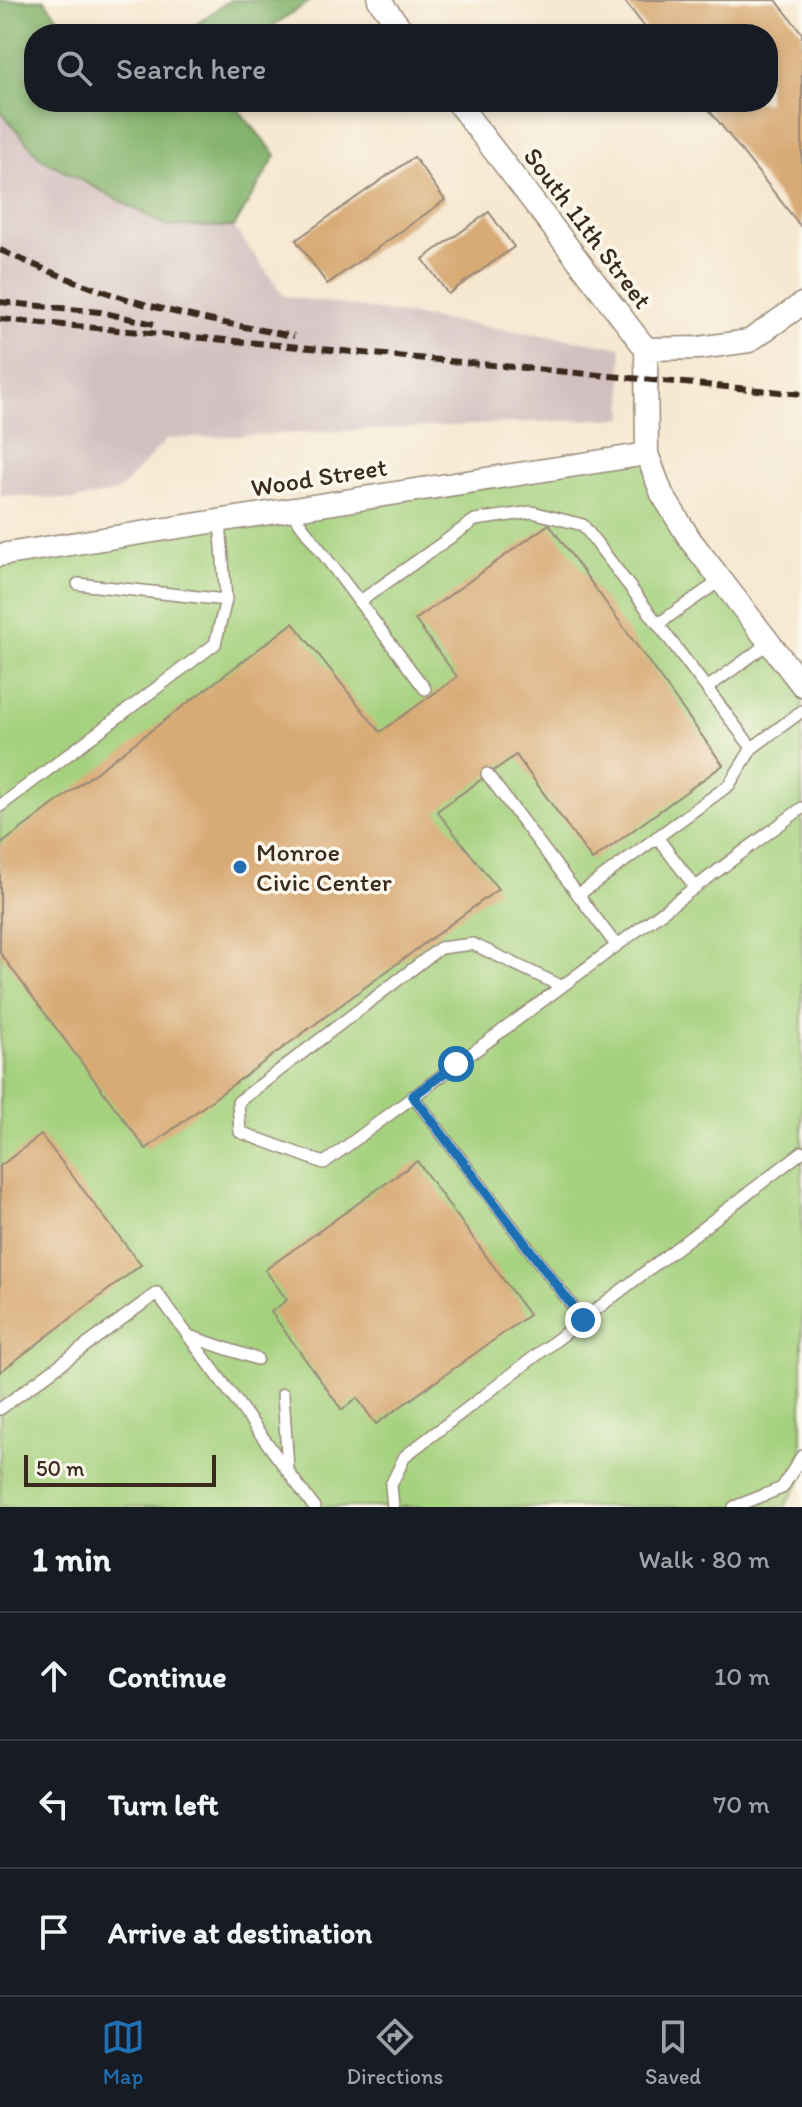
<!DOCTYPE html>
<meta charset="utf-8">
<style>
:root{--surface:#171b24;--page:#242831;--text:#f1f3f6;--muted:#9ea1a6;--line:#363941;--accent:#1f6fb2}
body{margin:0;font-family:Itim,sans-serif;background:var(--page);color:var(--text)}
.scale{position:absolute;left:24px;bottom:20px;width:192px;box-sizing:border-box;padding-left:8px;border:4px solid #3b2a1e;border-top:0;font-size:22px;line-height:28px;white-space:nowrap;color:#3b2a1e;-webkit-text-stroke:6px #fbf7ec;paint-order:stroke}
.stop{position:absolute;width:24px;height:24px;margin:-18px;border:6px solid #1f6fb2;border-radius:50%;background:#fff}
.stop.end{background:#1f6fb2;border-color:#fff;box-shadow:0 2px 8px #0008}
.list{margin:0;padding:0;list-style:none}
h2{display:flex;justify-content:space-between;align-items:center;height:104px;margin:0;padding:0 32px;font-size:34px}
h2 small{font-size:26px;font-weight:400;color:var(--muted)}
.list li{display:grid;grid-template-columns:52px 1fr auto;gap:24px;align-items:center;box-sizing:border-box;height:128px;padding:0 32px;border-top:2px solid var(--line)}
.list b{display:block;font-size:30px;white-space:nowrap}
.list em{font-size:26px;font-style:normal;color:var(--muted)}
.icon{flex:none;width:44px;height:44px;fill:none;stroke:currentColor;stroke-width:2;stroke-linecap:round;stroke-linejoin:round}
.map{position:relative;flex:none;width:802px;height:1507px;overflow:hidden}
.search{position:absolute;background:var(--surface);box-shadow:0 4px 12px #0003;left:24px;right:24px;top:24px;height:88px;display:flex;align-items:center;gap:20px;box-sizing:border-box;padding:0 28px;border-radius:32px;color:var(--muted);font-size:30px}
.sheet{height:488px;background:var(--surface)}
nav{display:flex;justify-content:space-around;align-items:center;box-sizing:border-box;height:112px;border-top:2px solid var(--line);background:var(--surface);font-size:22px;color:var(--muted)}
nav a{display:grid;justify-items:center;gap:4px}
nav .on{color:var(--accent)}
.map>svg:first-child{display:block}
.industrial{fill:#d2bfc0}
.green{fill:#a5d17e;stroke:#707e4e;stroke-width:2}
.forest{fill:#84b36d;stroke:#606e46;stroke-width:2}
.building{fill:#d8aa74}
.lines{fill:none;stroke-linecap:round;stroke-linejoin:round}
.service-casing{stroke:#988978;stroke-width:14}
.minor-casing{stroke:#988978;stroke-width:25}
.service{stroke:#fff;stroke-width:11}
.minor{stroke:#fff;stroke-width:22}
.rail{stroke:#3b2a1e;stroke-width:6;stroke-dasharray:12 6;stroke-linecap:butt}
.route{stroke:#1f6fb2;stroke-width:10}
.poi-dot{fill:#1f6fb2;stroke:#fbf7ec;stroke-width:3}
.labels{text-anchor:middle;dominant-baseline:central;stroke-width:7;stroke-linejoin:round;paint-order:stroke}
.street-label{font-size:26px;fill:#3b2a1e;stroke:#fbf7ec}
.poi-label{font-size:26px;fill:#3b2a1e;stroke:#fbf7ec;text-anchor:start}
</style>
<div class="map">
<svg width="802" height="1507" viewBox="0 0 802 1507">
<rect width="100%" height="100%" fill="#fbf7ec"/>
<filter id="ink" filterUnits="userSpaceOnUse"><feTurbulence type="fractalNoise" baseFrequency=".0125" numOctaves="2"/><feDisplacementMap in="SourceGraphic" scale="16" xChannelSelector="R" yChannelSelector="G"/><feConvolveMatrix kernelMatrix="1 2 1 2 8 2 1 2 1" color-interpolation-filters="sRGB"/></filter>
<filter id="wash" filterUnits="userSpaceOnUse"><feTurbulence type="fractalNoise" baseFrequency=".006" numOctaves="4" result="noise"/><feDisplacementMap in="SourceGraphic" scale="32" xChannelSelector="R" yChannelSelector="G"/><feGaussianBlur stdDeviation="1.8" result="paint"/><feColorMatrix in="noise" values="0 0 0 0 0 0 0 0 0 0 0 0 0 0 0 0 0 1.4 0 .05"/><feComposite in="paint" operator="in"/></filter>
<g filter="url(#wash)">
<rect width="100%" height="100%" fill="#f6e8d1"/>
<path class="industrial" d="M0 110 40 159 167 225 234 227 284 296 621 347 624 418 167 439 117 492 74 500 0 495Z"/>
<path class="green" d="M647 454 662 494 802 685V1478L785 1507H0V555Z"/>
<path class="forest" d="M0 0H44L71 34H34V102H232L276 155 234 227 167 226 40 158 0 110Z
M230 0H312L260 34H183Z"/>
<g id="blocks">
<path class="building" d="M624 0H776L802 33V228L703 102H768V34H650Z
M414 157 445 200 327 284 296 240Z
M489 212 514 247 448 294 423 259Z
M549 524 723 765 592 860 516 755 437 811 498 889 146 1149 0 953V845L293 623 380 732 457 677 415 620Z
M41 1135 141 1265 0 1372V1166Z
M417 1161 529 1315 376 1424 357 1398 342 1410 271 1312 287 1300 265 1270Z"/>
</g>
</g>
<g filter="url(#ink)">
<use href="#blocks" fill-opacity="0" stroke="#988978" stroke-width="2"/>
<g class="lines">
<g class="service-casing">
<path id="service" d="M290 510 425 689
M78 584 226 600
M359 602 475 520 532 512 583 525 752 748 802 711
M658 624 721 580
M707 688 769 643
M487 774 616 945
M0 806 215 644 226 600 220 521
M657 837 695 887
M578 895 729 785 752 748
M561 986 473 944 440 948 238 1102 240 1132 324 1163 802 808
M413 1096 583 1320
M189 1336 257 1359
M283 1394 288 1469
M0 1409 157 1293 314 1507
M393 1507 391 1485 405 1456 802 1152
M734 1507 782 1488 802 1456"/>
</g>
<g class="minor-casing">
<path id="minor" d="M379 0 405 34
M457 102 646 349
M646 349 647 454 662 494 691 541 802 685
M646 349 699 348 749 341 802 304
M0 555 647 454"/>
</g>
<use href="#service" class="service"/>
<use href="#minor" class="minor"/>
<path class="rail" d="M0 250C47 271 94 290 144 304 193 318 244 327 294 336
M0 302 100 312 154 324
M0 319 802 394"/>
</g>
</g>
<g class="lines" filter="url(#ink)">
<path class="route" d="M456 1064 413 1096 583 1320"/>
</g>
<circle class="poi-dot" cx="240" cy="867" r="8"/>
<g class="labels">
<g class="street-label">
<text transform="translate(588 228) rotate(53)">South 11th Street</text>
<text transform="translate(319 477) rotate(-9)">Wood Street</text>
</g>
<g class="poi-label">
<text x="256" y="852">Monroe<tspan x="256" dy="30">Civic Center</tspan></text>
</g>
</g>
</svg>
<div class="scale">50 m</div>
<div class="stop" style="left:456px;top:1064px"></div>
<div class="stop end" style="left:583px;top:1320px"></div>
<div class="search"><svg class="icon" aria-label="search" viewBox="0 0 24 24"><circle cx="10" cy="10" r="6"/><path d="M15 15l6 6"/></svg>Search here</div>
</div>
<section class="sheet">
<h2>1 min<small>Walk · 80 m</small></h2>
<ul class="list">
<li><svg class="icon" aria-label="ahead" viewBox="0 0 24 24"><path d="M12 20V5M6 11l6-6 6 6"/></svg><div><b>Continue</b></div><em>10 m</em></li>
<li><svg class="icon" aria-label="left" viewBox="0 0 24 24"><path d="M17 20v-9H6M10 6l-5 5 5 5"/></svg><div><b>Turn left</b></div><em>70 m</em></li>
<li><svg class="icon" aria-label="arrive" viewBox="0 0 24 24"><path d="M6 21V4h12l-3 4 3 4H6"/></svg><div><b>Arrive at destination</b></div></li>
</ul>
</section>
<nav>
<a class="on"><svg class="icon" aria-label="map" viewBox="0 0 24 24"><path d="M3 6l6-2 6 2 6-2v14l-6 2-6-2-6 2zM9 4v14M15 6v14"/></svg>Map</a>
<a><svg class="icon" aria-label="directions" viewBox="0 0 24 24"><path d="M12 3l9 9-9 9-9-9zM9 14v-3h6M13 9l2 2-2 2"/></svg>Directions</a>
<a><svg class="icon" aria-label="saved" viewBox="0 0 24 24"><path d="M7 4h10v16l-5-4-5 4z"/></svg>Saved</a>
</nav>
